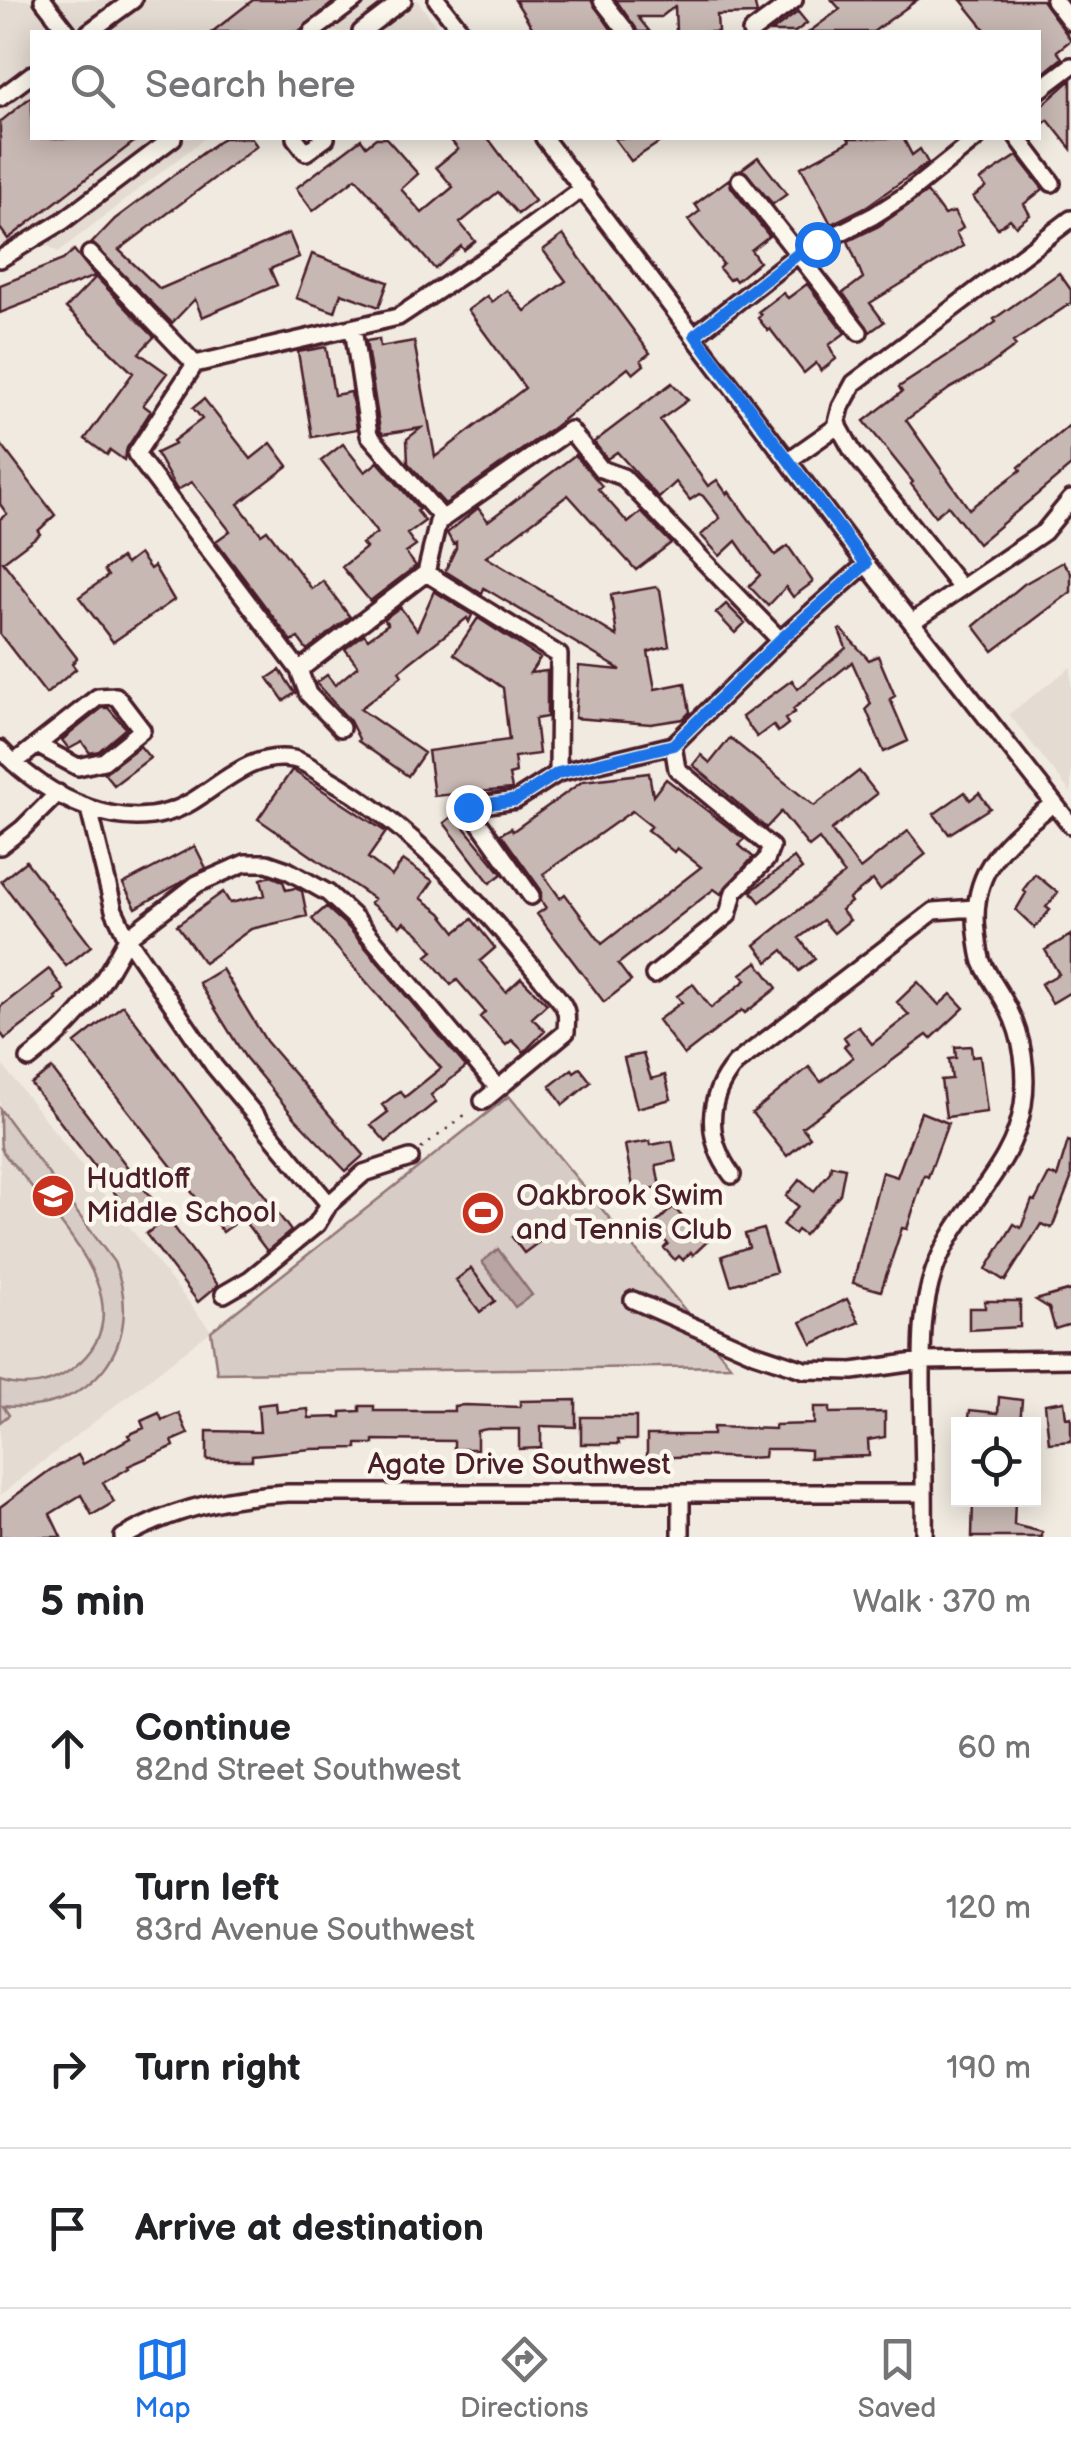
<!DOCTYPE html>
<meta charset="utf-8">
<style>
:root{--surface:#fff;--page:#f6f6f6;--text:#202124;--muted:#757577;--line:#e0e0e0;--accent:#1a73e8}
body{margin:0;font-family:"Balsamiq Sans",sans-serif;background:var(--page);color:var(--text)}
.controls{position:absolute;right:30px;bottom:30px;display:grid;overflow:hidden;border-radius:0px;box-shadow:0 5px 25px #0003}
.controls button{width:90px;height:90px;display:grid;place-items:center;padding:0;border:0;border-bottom:2px solid var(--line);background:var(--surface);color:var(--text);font:50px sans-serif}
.stop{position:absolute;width:30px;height:30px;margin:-22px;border:8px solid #1a73e8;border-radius:50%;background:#fff}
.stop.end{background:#1a73e8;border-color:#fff;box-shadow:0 2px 10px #0008}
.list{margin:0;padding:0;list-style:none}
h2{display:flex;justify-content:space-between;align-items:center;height:130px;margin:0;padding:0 40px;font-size:42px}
h2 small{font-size:32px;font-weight:400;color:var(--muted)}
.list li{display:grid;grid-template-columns:65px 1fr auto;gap:30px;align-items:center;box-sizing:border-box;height:160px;padding:0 40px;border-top:2px solid var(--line)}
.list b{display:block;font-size:38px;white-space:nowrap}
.list p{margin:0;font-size:32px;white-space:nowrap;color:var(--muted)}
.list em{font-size:32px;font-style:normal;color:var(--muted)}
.icon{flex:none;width:55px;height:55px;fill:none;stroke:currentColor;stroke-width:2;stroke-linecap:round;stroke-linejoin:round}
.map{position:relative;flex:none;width:1071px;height:1537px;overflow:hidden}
.search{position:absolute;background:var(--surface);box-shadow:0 5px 25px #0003;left:30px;right:30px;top:30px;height:110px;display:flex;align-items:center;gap:25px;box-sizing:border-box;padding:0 35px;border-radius:0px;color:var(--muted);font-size:38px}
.sheet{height:770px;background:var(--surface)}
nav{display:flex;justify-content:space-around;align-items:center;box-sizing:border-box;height:140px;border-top:2px solid var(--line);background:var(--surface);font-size:28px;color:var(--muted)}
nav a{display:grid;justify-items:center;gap:5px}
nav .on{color:var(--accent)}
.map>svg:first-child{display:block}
.built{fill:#e4dbd2}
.green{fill:#d8ccc6;stroke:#917678;stroke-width:2.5}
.water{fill:#b8a4a2;stroke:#8c6f72;stroke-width:2.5}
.building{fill:#c8b8b3;stroke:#4a1f2b;stroke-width:2.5;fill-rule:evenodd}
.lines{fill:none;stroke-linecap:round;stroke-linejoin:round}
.minor-casing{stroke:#4a1f2b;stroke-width:22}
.path{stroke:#4a1f2b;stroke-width:2.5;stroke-dasharray:2.5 8;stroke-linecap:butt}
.minor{stroke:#fbf7ec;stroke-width:15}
.route{stroke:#1a73e8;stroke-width:12}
.labels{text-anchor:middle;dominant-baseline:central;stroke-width:9;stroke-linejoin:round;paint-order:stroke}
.poi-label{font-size:30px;fill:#4a1f2b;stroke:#fbf7ec;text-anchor:start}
.street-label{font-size:30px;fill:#4a1f2b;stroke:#fbf7ec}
</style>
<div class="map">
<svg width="1071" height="1537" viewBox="0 0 1071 1537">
<rect width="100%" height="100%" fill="#f0eae0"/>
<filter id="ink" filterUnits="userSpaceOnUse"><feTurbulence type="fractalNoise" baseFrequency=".01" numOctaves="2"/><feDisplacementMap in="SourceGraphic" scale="20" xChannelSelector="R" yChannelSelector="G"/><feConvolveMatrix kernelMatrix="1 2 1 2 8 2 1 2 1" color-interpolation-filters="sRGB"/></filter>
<g filter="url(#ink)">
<path class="built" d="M0 0H417L441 32H32V138H205L58 252 39 240 0 270Z
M1071 667V793L1009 714Z
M0 1062 211 1331 0 1495Z"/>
<path class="green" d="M509 1096 731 1366 217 1373 211 1331Z
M0 1109 114 1262C148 1344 90 1416 3 1406L9 1415 0 1422V1381C25 1389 52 1385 73 1368 150 1309 59 1223 20 1172 14 1165 4 1156 1 1148 0 1138 0 1120 0 1109Z"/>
<path class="water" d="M498 1249 532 1295 515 1307 482 1262Z"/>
<path class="building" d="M253 0H336L298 32H212Z
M515 0H591L613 32H535Z
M616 0H754L757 14 717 15 718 32H676L675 6 661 17H638L650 32H638Z
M832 0H917L873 32H809L840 9Z
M961 0H1042L1071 40 1057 51 1062 58 1040 76 1038 32H987Z
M798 12 807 23 795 32H771Z
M1071 80V149L1048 120 1038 128V109Z
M32 96V138H139L8 239 0 228V122Z
M223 138H251L257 146 119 250 160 289 289 233 299 257 270 269 277 285 202 317 195 299 172 323 92 243 115 219Z
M376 138H386L418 174 401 189 422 213 453 187 436 167 458 149 449 138H488L535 201 518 214 498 192 460 223 475 241 464 250 461 246 435 269 356 178 313 211 296 188 361 139 366 146Z
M614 138H666L631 161Z
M848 138H903L912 155 920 149 928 163 867 206 831 224 801 167 850 141Z
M1017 156 1043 189 1024 204 1030 215 1016 226 1010 219 998 228 973 197 986 187 980 180Z
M758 157 787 194 773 204 742 169Z
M729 179 731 187 769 236 751 250 759 262 736 281 733 277 729 280 719 268 723 264 688 220 700 211 695 204Z
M927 192 944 215 954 212 963 228 956 233 963 246 870 303 884 322 870 332 843 293 863 278 848 241 879 226Z
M563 235 650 353 641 360 644 365 633 374 628 368 554 427 445 504 408 463 407 439 421 428 383 434 380 430 366 341 379 339 380 347 414 341 435 457 525 388 468 310 487 296 492 302 507 290 525 311 566 281 543 250Z
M74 250 95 276 0 313V285L63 260Z
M312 254 388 282 379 307 341 293 335 312 296 298Z
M1059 273 1071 290V303L1013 342 1016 346 983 370 949 389 906 420 969 509 1021 470 1019 467 1071 424V466L978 544 948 506 935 516 911 484 913 482 864 421 902 392 899 387 965 344 996 322 994 319Z
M96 277 154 337 139 353 167 373 143 405 151 411 127 448 124 460 110 450 107 455 85 439 133 373 66 308Z
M807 284 845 333 829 345 836 359 821 371 816 363 804 373 770 329 768 331 758 318 761 315 758 312 783 293 788 298Z
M326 347 334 395 351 392 357 429 312 437 298 352Z
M672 383 688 400 660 420 708 486 717 480 727 494 729 492 775 555 788 546 813 582 793 597 786 587 768 606 749 586 760 575 736 541 720 556 701 535 720 518 703 496 699 494 690 500 676 482 659 498 617 452 607 459 594 442Z
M204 399 251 459 271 443 288 466 238 504 261 534 267 530 312 589 323 581 350 617 307 650 298 638 292 642 216 541 230 531 192 482 177 490 156 453 175 444 173 441 202 419 193 408Z
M0 443 55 515 38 531 40 534 3 562 77 658 72 664 76 669 46 694 0 634V519L7 514 0 504Z
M343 444 365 472 378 462 419 509 417 511 425 521 407 534 416 546 406 553 416 566 370 601 342 567 366 548 362 544 377 533 321 461Z
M575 455 602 486 598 489 628 523 641 512 671 543 636 570 568 495 486 557 617 636 611 595 656 587 660 590 669 646 648 652 655 689 685 683 690 712 683 719 651 724 575 718 579 666 621 670 484 588 482 594 445 571 456 548V542L453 544 447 533 478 508 488 521Z
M139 554 150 569 154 566 174 600 113 642 79 597 108 576 104 570 121 558 126 564Z
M1063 562 1071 573V592L993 651 974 626 1024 584Z
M434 591 472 615 469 622 467 618 399 671 402 676 360 709 424 753 408 776 358 741 359 739 350 721 316 683 327 675 335 685 358 666 345 649 364 634 368 639 388 624 384 619 400 607 417 630Z
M726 604 745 623 735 633 716 613Z
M478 618 540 658 530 673 547 671V717L535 719 539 754 514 757 516 773 509 775 512 789 434 796 428 751 509 740 503 688 454 654Z
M841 629 869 660 878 656 895 696 890 699 908 741 884 752 866 709 871 704 852 662 793 709 795 712 785 719 788 724 778 732 773 725 757 737 742 717 792 680 798 689 846 648 839 630Z
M280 670 295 693 284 701 268 678Z
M102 708H108L126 728 99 751 90 753 82 742 69 749 62 740Z
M730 738 814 806 859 771 877 794 831 830 860 869 908 831 926 854 880 890 873 880 849 899 851 902 841 910 850 920 834 933 823 920 799 938 815 959 799 971 783 950 768 962 755 945 844 874 819 839 809 847 781 812 766 828 693 765 701 755 710 763Z
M140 746 150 758 114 785 104 773Z
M292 770 386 832 368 858 392 876 403 860 433 881 421 898 441 913 456 932 472 919 495 948 480 961 506 992 521 978 547 1004 532 1018 545 1031 524 1052 512 1040 506 1045 480 1017 485 1012 457 980 451 985 427 956 433 951 418 933 404 922 400 926 370 903 374 899 258 819Z
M649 773 653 796 666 779 744 839 739 845 753 857 721 894 714 889 618 964 631 981 604 1002 537 914 546 908 541 901V890L501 834 511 828 513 831 583 781ZM632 811 651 826 647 830 674 852 677 848 701 867 602 944 565 894 560 898 543 874Z
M965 792 970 800 979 793 990 808 949 834 934 814Z
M454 815 502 874 490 883 444 823Z
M195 846 206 868 136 908 123 884Z
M794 858 802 869 760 902 751 891Z
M26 861 91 946 66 966 1 881Z
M1035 874 1058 893 1046 907 1050 910 1035 928 1016 910 1026 893 1023 890Z
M271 876 283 881 286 890 295 888 302 891 307 916 251 929 204 963 177 925 223 892 230 903 265 895 261 879Z
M326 907 348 927 466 1067 431 1095 436 1102 386 1142 371 1125 388 1112 382 1105 400 1091 405 1097 441 1068 312 919Z
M1071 935V996L1069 993 1052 1003 1041 984 1059 974 1045 950Z
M757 962 777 988 745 1013 742 1010 684 1055 658 1020 682 1002 677 996 693 984 711 1008 746 980 741 974Z
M49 969 64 990 55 997 57 1000 5 1039 0 1032V1007Z
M222 969 266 1041 364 1155 346 1171 295 1118 245 1057 199 983Z
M918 982 939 1005 951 994 964 1008 931 1039 927 1035 802 1127 810 1137 787 1156 752 1113 809 1067 821 1082 853 1057 844 1046 848 1043 844 1037 858 1026 872 1044 909 1015 897 1002Z
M123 1005 291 1231 267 1251 242 1218 223 1232 75 1043Z
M971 1046 972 1057 980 1056 987 1112 946 1117 941 1080 952 1079 949 1059 956 1058 955 1047Z
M643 1054 651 1079 665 1075 671 1099 637 1108 624 1058Z
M580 1068 591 1082 563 1105 550 1086 572 1069 574 1072Z
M52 1069 152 1199 131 1214 31 1084Z
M921 1112 948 1123 928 1177 924 1175 907 1229 902 1228 881 1291 853 1283 882 1172 897 1177Z
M650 1141 651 1145 672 1141 676 1161 656 1165 660 1187 634 1192 625 1145Z
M1068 1141 1071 1142V1179L1052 1228 1041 1224 1005 1281 986 1269 1014 1224 1021 1228 1032 1200 1035 1201 1049 1174 1057 1177Z
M831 1165 845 1168 840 1194 804 1235 797 1230 794 1234 783 1225 798 1206 786 1196 800 1179 814 1191 830 1172Z
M673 1207 692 1227 698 1222 712 1237 693 1255 691 1252 683 1260 679 1256 675 1260 664 1248 668 1244 652 1227Z
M167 1218 218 1285 198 1302 146 1234Z
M531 1223 543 1239 524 1253 512 1237Z
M763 1229 776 1272 731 1285 722 1256 749 1247 745 1234Z
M471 1268 495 1301 480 1312 456 1280Z
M1071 1290V1324L1055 1329 1049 1308 1036 1300Z
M847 1299 859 1322 812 1344 801 1322Z
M985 1301H1020V1327L969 1330V1308H985Z
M999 1397 1022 1400 1020 1424H968L970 1410 998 1413Z
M576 1400V1427L541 1426V1448L519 1449V1429H487L477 1431V1449H454V1441L374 1440V1444H357V1448L311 1449 252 1455V1460H207V1431L260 1432 258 1405 276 1403 277 1412 308 1409 309 1418 341 1417V1412L360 1411V1406H374V1411H454V1406L465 1405 520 1407V1401Z
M1064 1401 1066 1418 1071 1417V1441L1049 1443 1045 1404Z
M814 1407H830V1413L885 1412V1437L868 1440 869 1456 810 1458V1450L795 1449H765L764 1457 746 1458 701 1456 647 1458V1435H713V1427L775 1429V1425L814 1424Z
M159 1413 162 1420 179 1413 188 1434 172 1441 174 1446 128 1466 129 1468 103 1483 114 1502 92 1515 81 1495 50 1514 61 1537H0V1507L50 1470 78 1455 83 1464 130 1438 128 1435 144 1428 141 1421Z
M581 1417H636V1440H618L619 1444H581Z
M973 1500H1015L1014 1525 1042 1532V1537H972Z"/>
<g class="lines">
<g class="minor-casing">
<path id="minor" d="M43 0 68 32
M437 0 462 32
M602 0 627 32
M1054 0 1071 22
M89 32 133 0
M312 32 355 0
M361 32 403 0
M751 32 794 0
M1038 91 1071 66
M0 98 32 74
M295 138 306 152 326 138
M544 138 866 564 1071 825
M1018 138 1052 183
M740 180 859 332
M90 254 195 364
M0 259 63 221 173 138
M353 328 369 435 443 519
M695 335 798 254 873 216 906 195 977 138
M789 460 839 425
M426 573 438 522 570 430 601 469 623 477 780 640
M961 588 853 452 837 423 841 407 854 383 1071 219
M912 622 1044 532 1071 499
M299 670 308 694 341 728
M0 749C46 798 127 840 191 802 223 783 252 752 293 759 304 761 317 771 326 777 411 825 481 904 542 979 548 988 562 999 565 1009 568 1015 566 1025 566 1032L483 1101
M14 763 98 697 116 696 142 730 104 761 78 767 37 745
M558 773 559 655 426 573 299 670 136 454 195 364 398 317 493 254 583 188
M0 846 22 829 58 793
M531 896 468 807 516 800 558 773 673 745 780 640 866 564
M654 975 728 915 734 892 766 860 771 847 677 769 673 745
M29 1059C79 1020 98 993 127 938L114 910 89 809
M732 1175C705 1139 706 1098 735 1064L934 911 975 908
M329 1204 214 1066 127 938 197 884 245 863H267L287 870 328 893 356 919 497 1087
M224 1294 250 1279 317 1224 329 1204 364 1173 410 1158
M633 1300 754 1353 805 1370 853 1371 922 1361 1071 1359
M681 1493V1537
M123 1537C174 1508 230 1496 288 1493H923
M924 1537C925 1486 923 1435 922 1384 922 1345 921 1310 934 1271 955 1210 1013 1172 1023 1105 1028 1073 1023 1037 1008 1008 1001 993 989 978 982 962 979 953 978 941 977 932 969 868 1009 838 1054 803"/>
</g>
<path class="path" d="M421 1149 470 1111"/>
<use href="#minor" class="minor"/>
</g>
</g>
<g class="lines" filter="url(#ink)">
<path class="route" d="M468 807 516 800 558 773 673 745 780 640 866 564 695 335 798 254 817 244"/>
</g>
<defs>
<g id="school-disc" transform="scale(2.25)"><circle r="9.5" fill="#c8321e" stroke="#fbf7ec"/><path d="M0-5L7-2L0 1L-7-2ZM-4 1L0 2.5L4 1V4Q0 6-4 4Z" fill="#fff"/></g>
<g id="stadium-disc" transform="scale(2.25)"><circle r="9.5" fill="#c8321e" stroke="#fbf7ec"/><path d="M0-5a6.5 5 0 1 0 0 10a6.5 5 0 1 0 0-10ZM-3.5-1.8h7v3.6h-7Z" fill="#fff"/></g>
</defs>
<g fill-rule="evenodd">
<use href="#school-disc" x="53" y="1196"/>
<use href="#stadium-disc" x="483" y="1213"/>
</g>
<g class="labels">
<g class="poi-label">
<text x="86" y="1179">Hudtloff<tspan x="86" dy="34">Middle School</tspan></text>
<text x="516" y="1196">Oakbrook Swim<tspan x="516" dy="34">and Tennis Club</tspan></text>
</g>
<g class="street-label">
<text x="519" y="1465">Agate Drive Southwest</text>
</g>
</g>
</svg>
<div class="controls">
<button><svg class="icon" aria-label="locate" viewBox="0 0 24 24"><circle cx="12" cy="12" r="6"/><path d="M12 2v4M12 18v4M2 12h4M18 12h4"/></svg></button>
</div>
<div class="stop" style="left:817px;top:244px"></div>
<div class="stop end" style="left:468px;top:807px"></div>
<div class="search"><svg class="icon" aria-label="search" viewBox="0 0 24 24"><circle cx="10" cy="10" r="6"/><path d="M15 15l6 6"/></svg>Search here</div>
</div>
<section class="sheet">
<h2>5 min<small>Walk · 370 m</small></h2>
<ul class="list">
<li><svg class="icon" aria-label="ahead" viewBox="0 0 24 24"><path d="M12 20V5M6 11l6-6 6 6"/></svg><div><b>Continue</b><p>82nd Street Southwest</p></div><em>60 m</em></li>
<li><svg class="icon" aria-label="left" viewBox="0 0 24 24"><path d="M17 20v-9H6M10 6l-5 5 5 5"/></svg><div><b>Turn left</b><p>83rd Avenue Southwest</p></div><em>120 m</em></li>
<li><svg class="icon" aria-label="right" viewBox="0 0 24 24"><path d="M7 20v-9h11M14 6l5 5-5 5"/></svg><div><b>Turn right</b></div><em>190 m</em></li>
<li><svg class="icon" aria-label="arrive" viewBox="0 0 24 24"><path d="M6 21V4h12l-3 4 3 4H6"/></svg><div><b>Arrive at destination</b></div></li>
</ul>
</section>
<nav>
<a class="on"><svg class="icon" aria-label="map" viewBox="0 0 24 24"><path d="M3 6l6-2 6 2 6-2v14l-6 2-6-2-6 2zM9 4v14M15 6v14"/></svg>Map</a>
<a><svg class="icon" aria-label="directions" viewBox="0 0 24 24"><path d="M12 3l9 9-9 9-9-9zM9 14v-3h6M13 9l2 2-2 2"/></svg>Directions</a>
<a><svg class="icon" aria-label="saved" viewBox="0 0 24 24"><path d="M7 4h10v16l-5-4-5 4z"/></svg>Saved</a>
</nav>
